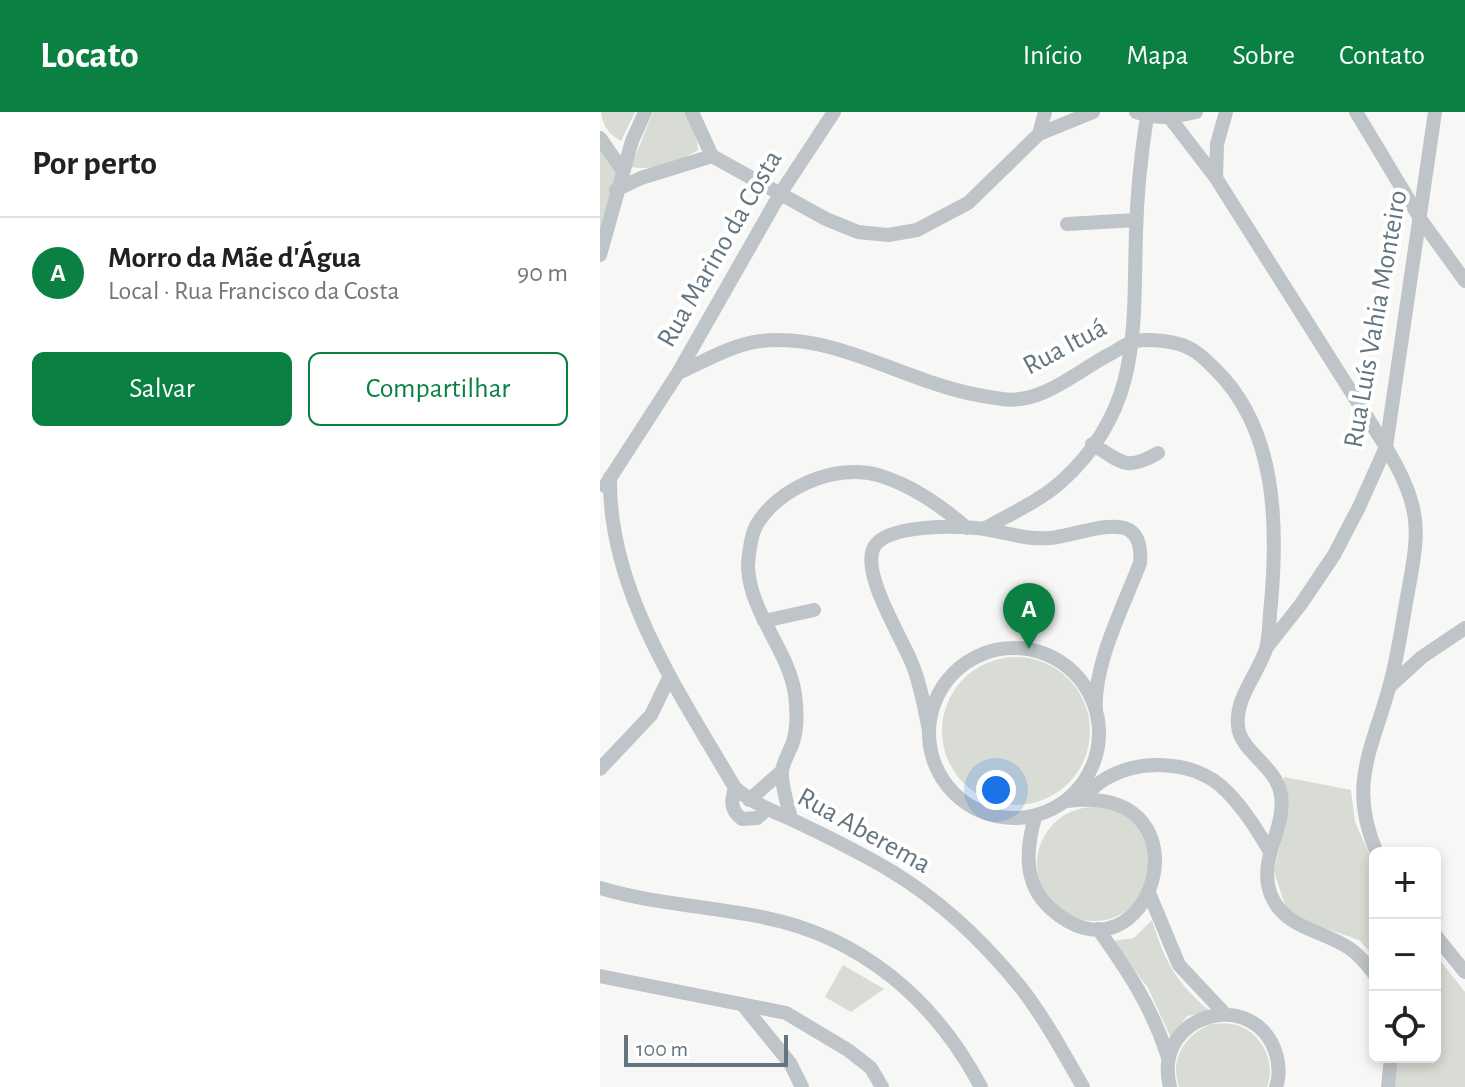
<!DOCTYPE html>
<html lang="pt">
<meta charset="utf-8">
<style>
:root{--surface:#fff;--page:#f6f6f6;--text:#222;--muted:#767676;--line:#e0e0e0;--accent:#0b8043}
body{margin:0;font-family:"Alegreya Sans",sans-serif;background:var(--page);color:var(--text)}
.controls{position:absolute;right:24px;bottom:24px;display:grid;overflow:hidden;border-radius:12px;box-shadow:0 4px 12px #0003}
.controls button{width:72px;height:72px;display:grid;place-items:center;padding:0;border:0;border-bottom:2px solid var(--line);background:var(--surface);color:var(--text);font:40px sans-serif}
.scale{position:absolute;left:24px;bottom:20px;width:164px;box-sizing:border-box;padding-left:8px;border:4px solid #63767f;border-top:0;font-size:22px;line-height:28px;white-space:nowrap;color:#63767f;-webkit-text-stroke:6px #fff;paint-order:stroke}
.you{position:absolute;left:396px;top:678px;width:28px;height:28px;margin:-20px;border:6px solid #fff;border-radius:50%;background:#1a73e8;box-shadow:0 0 0 12px #1a73e833}
.badge{display:grid;place-items:center;width:52px;height:52px;border-radius:50%;background:var(--accent);color:#fff;font-size:26px;font-weight:700}
.pin{position:absolute;translate:-50% -66px;filter:drop-shadow(0 2px 4px #0008)}
.pin::after{content:'';position:absolute;top:42px;width:28px;height:24px;background:inherit;clip-path:polygon(0 0,100% 0,50% 100%)}
.list{margin:0;padding:0;list-style:none}
h2{display:flex;justify-content:space-between;align-items:center;height:104px;margin:0;padding:0 32px;font-size:34px}
h2 small{font-size:26px;font-weight:400;color:var(--muted)}
.list li{display:grid;grid-template-columns:52px 1fr auto;gap:24px;align-items:center;box-sizing:border-box;height:112px;padding:0 32px;border-top:2px solid var(--line)}
.list b{display:block;font-size:30px;white-space:nowrap}
.list p{margin:0;font-size:26px;white-space:nowrap;color:var(--muted)}
.list em{font-size:26px;font-style:normal;color:var(--muted)}
.actions{display:flex;gap:16px;padding:24px 32px}
.actions a{flex:1;padding:18px 0;border:2px solid var(--accent);border-radius:12px;text-align:center;font-size:28px;color:var(--accent)}
.actions .main{background:var(--accent);color:#fff}
.icon{flex:none;width:44px;height:44px;fill:none;stroke:currentColor;stroke-width:2;stroke-linecap:round;stroke-linejoin:round}
.map{position:relative;flex:none;width:865px;height:975px;overflow:hidden}
header{display:flex;align-items:center;gap:48px;box-sizing:border-box;height:112px;padding:0 40px;background:var(--accent);color:#fff}
header strong{font-size:38px}
nav{display:flex;gap:44px;margin-inline-start:auto;font-size:28px}
main{display:flex}
aside{flex:1;background:var(--surface)}
.map>svg:first-child{display:block}
.green{fill:#d8dcd4}
.lines{fill:none;stroke-linecap:round;stroke-linejoin:round}
.minor{stroke:#bec4c7;stroke-width:14}
.labels{text-anchor:middle;dominant-baseline:central;stroke-width:8;stroke-linejoin:round;paint-order:stroke}
.street-label{font-size:28px;fill:#63767f;stroke:#fff}
</style>
<header>
<strong>Locato</strong>
<nav><a>Início</a><a>Mapa</a><a>Sobre</a><a>Contato</a></nav>
</header>
<main>
<aside>
<h2>Por perto<small></small></h2>
<ul class="list">
<li><span class="badge">A</span><div><b>Morro da Mãe d'Água</b><p>Local · Rua Francisco da Costa</p></div><em>90 m</em></li>
</ul>
<div class="actions"><a class="main">Salvar</a><a>Compartilhar</a></div>
</aside>
<div class="map">
<svg width="865" height="975" viewBox="0 0 865 975">
<rect width="100%" height="100%" fill="#f7f7f5"/>
<path class="green" d="M1 0H35L21 29C9 22 3 15 1 0Z
M53 0H87L96 22 98 38C79 51 54 59 31 55Z
M0 34 19 57 0 133Z
M342 619a74 74 0 1 1 148 0a74 74 0 1 1-148 0Z
M684 665 751 678 755 710 775 755V845L759 828 710 811 687 799 674 760 686 706Z
M437 752a57 57 0 1 1 114 0a57 57 0 1 1-114 0Z
M552 808C564 849 577 872 611 900L587 904 571 926 548 876 513 829 534 826Z
M835 842 865 880V975H794L797 945H835Z
M243 853 284 877 251 900 225 885Z
M611 912C617 912 625 911 631 912 660 916 677 949 667 975H579C569 947 585 923 611 912Z"/>
<g class="lines">
<path class="minor" d="M92 0 112 44 226 107 258 120 288 123 317 118 368 91 439 22 493 0
M536 0C557 8 574 5 596 0
M756 0 821 108 865 169
M570 6 616 66 786 335C797 354 808 374 813 396 819 420 814 445 810 469 803 504 799 541 789 576 771 640 748 674 777 741
M439 22 445 0
M0 26 23 59
M616 65 617 32 626 0
M16 78 41 66 112 44
M467 112 536 108
M0 143 32 29 45 0
M78 261C103 250 133 232 161 229 221 222 278 253 333 271 356 279 379 284 402 287 442 293 478 258 512 241 519 237 527 231 535 229 548 227 566 229 579 232 594 236 605 247 615 257 677 317 678 413 671 492 669 506 670 523 666 537 658 562 635 586 638 614 640 640 677 654 681 683 686 718 657 748 671 783 684 816 722 818 749 836 760 843 767 853 775 863
M492 332C522 350 525 360 558 341
M10 365C8 479 80 581 135 676 153 691 172 699 193 708 226 724 260 740 291 759 341 789 385 831 422 877 445 907 464 942 483 975
M5 374 78 261 180 82 234 0
M384 417C410 402 440 389 462 369 542 296 533 217 536 120 537 81 541 43 547 4
M164 509 214 498
M667 535 701 492 734 443 759 395 786 335 835 0
M329 621a85 85 0 1 1 170 0a85 85 0 1 1-170 0Z
M789 575 822 545 865 516
M329 619C325 597 321 575 313 554 303 527 260 461 274 435 286 412 361 413 385 417 408 421 427 428 451 426 471 424 512 408 529 418 540 424 541 440 540 451 523 496 493 552 496 599
M0 657 51 603 70 564
M135 676C131 689 130 698 142 707L157 706 167 697
M481 687C489 681 496 672 505 667 539 647 590 648 621 674 641 692 656 716 669 738
M149 688 182 659
M435 705C426 737 423 771 450 796 548 885 619 670 467 689
M191 707C188 693 181 674 182 659 183 650 190 639 193 630 198 615 197 598 195 582 188 537 151 503 148 456 148 446 151 423 156 414 177 376 236 351 278 363 312 373 341 394 367 416
M0 776C53 792 108 794 162 805 261 824 335 888 381 975
M549 781 579 853 625 902
M498 817C528 859 552 895 568 945
M835 823 865 860
M0 864 186 901 248 938 271 956 282 975
M142 892 190 951 202 975
M570 975C551 900 658 873 677 945 679 955 680 965 676 975
M788 975 791 945"/>
</g>
<g class="labels">
<g class="street-label">
<text transform="translate(120 137) rotate(-60)">Rua Marino da Costa</text>
<text transform="translate(776 207) rotate(-80)">Rua Luís Vahia Monteiro</text>
<text transform="translate(465 235) rotate(-28)">Rua Ituá</text>
<text transform="translate(264 719) rotate(29)">Rua Aberema</text>
</g>
</g>
</svg>
<div class="controls">
<button>+</button>
<button>−</button>
<button><svg class="icon" aria-label="locate" viewBox="0 0 24 24"><circle cx="12" cy="12" r="6"/><path d="M12 2v4M12 18v4M2 12h4M18 12h4"/></svg></button>
</div>
<div class="scale">100 m</div>
<div class="you"></div>
<div class="pin badge" style="left:429px;top:537px">A</div>
</div>
</main>
